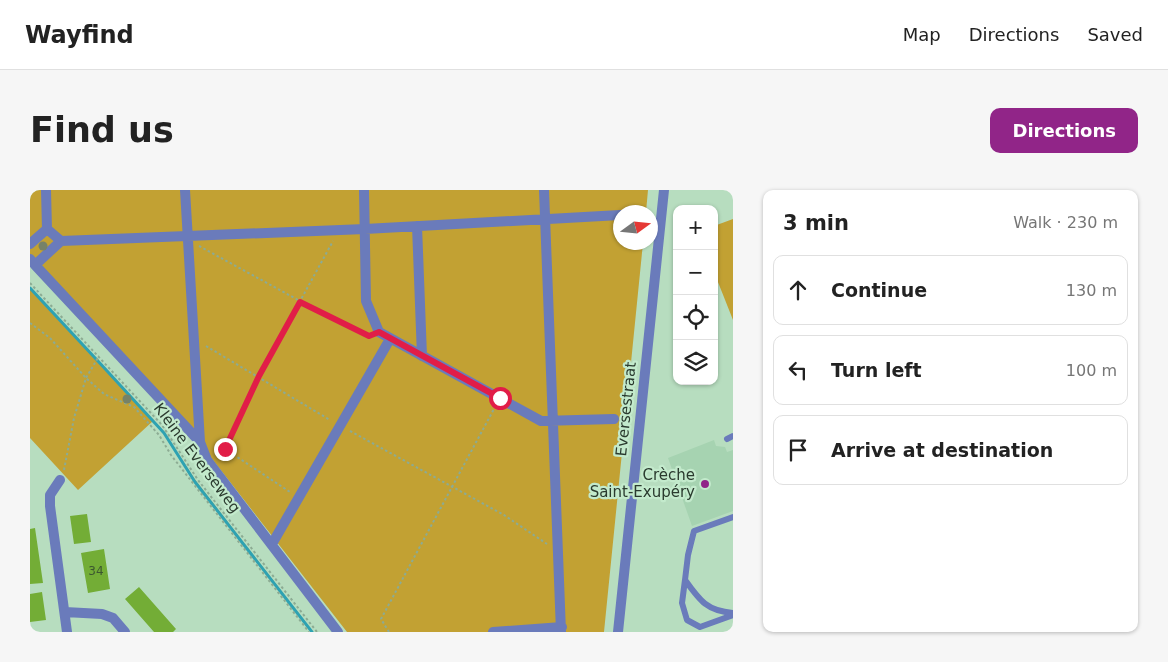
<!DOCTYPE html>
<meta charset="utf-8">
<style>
:root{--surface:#fff;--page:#f6f6f6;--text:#222;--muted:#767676;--line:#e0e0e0;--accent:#912588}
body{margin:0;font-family:"DejaVu Sans",sans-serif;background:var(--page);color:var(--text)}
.controls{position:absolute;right:15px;top:15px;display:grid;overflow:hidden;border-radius:10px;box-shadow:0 1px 4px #0004}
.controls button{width:45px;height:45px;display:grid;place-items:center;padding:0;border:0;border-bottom:1px solid var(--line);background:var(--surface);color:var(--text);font:25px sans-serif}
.compass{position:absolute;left:583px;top:15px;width:45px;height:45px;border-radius:50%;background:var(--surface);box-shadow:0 1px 4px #0004;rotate:75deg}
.stop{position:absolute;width:15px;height:15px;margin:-11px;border:4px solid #e11d48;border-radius:50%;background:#fff}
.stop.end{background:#e11d48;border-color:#fff;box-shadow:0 1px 5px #0008}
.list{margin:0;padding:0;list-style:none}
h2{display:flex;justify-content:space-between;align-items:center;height:65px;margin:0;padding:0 20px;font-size:21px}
h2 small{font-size:16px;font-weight:400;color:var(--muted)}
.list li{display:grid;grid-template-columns:32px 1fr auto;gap:15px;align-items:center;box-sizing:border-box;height:70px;margin:0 10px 10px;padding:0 10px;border:1px solid var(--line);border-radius:10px}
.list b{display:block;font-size:19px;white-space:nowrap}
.list em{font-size:16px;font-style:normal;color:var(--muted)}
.icon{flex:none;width:28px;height:28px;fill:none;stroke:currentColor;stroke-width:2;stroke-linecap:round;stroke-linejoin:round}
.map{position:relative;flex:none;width:703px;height:442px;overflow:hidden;border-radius:10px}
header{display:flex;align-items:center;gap:30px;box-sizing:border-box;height:70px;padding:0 25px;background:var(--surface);border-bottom:1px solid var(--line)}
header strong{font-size:24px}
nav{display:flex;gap:28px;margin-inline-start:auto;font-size:18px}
.intro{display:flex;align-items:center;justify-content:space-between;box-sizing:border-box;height:120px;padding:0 30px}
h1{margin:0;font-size:35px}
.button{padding:12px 22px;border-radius:10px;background:var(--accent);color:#fff;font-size:18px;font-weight:700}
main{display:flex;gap:30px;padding:0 30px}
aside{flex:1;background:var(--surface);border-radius:10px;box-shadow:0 1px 4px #0004}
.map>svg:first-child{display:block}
.built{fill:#a6d3b1}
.green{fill:#c2a133}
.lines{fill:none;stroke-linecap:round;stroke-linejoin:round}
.stream{stroke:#2ea2b2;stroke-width:3}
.building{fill:#73ad36}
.path{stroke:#8cab93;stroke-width:2;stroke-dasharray:2.5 2.5;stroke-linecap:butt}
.lane{stroke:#6a7bbb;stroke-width:6}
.street{stroke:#6a7bbb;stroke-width:10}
.tree{fill:#768268}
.route{stroke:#e11d48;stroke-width:6}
.poi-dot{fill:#912588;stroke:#c3eacc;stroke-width:2}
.labels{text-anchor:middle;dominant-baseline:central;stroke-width:4.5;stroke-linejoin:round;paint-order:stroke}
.number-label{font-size:12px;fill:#3c5730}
.street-label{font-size:15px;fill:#2a3a2e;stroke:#c3eacc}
.poi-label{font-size:15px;fill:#2a3a2e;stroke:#c3eacc;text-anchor:end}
</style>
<header>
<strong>Wayfind</strong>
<nav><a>Map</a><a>Directions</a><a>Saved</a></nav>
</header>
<div class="intro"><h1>Find us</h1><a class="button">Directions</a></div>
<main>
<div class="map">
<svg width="703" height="442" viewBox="0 0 703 442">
<rect width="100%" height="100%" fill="#b7ddbf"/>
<path class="built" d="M684 250 686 256 695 257 697 262 703 260V321L662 336 638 268Z"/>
<path class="green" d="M0 0H618L616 22H590V52L613 53 574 442H317L179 265 0 76Z
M703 29V130L684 82V36Z
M0 98 130 237 166 291 283 442 165 292 134 243 123 231 48 300 0 248Z"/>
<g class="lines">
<path class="stream" d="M0 98 66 169
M67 170 134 243 165 292 282 442"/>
</g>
<path class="building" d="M57 324 61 352 44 354 40 326Z
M5 338 13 393 0 394V339Z
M74 359 80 399 58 403 51 363Z
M109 397 146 439 143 442H124L95 409Z
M12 402 16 430 0 432V404Z"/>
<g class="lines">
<path class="path" d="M169 56 270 111 339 146
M0 93 132 235 168 290 287 442
M0 133 20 148 56 188 74 204 104 217 129 245 141 265 279 442
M176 156 300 230
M320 241 474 325 517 354
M195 259 260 302
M186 265 195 259 229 186 303 51
M34 280 44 228 56 188 69 166
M359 442 351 429 465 217"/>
<path class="lane" d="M697 249 703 246
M703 327 664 341 658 365 655 390C670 411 677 421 703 423
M655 390 652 413 657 430 670 437 703 425"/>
<path class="street" d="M16 0 17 39 31 51 335 39 590 25
M155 0 170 252 177 270 308 442
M334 0 336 111 349 142 511 231 584 229
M514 0 531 442
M387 36 392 166
M0 54 17 39
M0 69 5 75 31 51
M5 75 170 252
M30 290 20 305V316L37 442
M242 354 360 149
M35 422 72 424 83 428 95 442
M463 442 532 437
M588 442 634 0"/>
</g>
<g class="tree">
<circle cx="13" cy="56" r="4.5"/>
<circle cx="97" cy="209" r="4.5"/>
</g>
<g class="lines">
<path class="route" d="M195 259 229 186 270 112 339 146 349 142 470 208"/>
</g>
<circle class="poi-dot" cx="675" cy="294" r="5"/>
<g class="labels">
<g class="number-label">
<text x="66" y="381">34</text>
</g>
<g class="street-label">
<text transform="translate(596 219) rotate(-84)">Eversestraat</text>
<text transform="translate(167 268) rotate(53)">Kleine Everseweg</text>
</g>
<g class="poi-label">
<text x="665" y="285">Crèche<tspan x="665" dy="17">Saint-Exupéry</tspan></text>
</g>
</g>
</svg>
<div class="controls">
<button>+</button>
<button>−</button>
<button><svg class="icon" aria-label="locate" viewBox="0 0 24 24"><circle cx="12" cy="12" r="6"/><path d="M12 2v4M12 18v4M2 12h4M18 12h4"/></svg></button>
<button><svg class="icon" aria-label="layers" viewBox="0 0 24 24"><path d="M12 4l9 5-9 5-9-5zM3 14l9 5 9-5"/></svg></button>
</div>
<svg class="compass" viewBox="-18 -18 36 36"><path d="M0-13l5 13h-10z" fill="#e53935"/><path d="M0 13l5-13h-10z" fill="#767676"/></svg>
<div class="stop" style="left:470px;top:208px"></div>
<div class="stop end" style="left:195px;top:259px"></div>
</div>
<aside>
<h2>3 min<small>Walk · 230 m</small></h2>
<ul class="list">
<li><svg class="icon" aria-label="ahead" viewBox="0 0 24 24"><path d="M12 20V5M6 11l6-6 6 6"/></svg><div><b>Continue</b></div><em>130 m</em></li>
<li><svg class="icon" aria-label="left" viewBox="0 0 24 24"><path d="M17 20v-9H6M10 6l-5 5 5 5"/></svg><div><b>Turn left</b></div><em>100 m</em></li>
<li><svg class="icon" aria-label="arrive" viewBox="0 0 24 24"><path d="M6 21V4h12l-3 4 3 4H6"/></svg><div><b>Arrive at destination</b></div></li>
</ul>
</aside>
</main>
